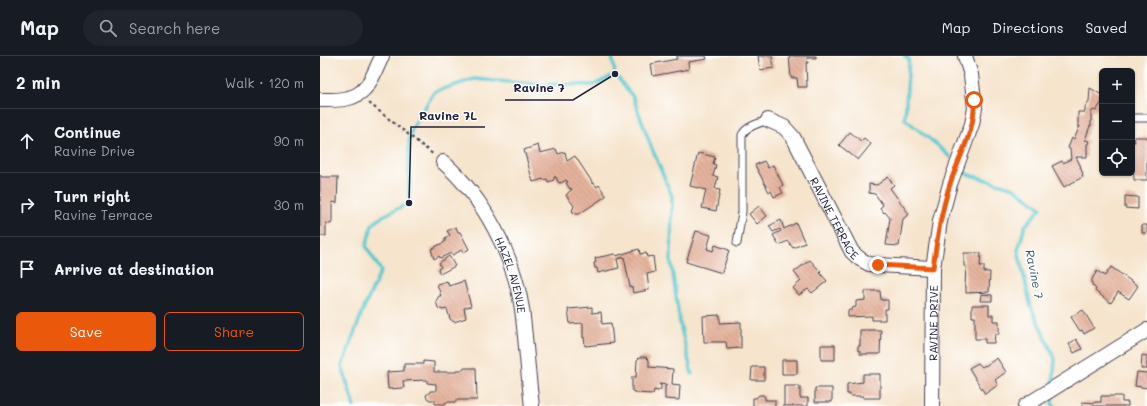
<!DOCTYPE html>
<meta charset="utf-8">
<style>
:root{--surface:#171b24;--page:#20242c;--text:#f1f3f6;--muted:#9ea1a6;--line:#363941;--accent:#ea580c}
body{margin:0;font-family:Mali,sans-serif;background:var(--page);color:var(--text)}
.controls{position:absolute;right:12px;top:12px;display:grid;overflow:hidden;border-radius:6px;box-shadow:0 1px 3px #0004}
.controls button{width:36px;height:36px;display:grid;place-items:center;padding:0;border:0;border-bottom:1px solid var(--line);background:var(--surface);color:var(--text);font:20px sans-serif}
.stop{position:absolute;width:12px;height:12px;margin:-9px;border:3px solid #ea580c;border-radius:50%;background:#fff}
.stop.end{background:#ea580c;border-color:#fff;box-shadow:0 1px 4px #0008}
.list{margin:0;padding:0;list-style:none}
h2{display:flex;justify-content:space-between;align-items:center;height:52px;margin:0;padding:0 16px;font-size:17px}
h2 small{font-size:13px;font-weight:400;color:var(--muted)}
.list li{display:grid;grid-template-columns:26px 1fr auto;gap:12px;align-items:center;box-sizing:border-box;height:64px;padding:0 16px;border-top:1px solid var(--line)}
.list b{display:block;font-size:15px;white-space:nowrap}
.list p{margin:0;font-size:13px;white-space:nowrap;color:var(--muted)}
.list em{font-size:13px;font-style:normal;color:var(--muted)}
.actions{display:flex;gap:8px;padding:12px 16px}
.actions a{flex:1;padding:9px 0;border:1px solid var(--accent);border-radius:6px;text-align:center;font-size:14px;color:var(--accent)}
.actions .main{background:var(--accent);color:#fff}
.icon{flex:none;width:22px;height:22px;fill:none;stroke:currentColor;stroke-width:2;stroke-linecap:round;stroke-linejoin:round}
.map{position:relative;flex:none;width:827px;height:350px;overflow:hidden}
header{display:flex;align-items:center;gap:24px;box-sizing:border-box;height:56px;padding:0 20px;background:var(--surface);border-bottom:1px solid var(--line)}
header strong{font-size:19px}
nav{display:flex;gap:22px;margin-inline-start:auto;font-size:14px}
.search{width:280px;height:36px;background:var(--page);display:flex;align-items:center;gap:10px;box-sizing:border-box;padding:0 14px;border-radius:22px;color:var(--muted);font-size:15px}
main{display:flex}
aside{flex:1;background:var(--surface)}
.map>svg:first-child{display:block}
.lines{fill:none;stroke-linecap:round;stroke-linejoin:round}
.stream{stroke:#5ac8ce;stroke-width:3.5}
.building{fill:url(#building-back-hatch)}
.service-casing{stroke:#423f51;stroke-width:9}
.minor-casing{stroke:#423f51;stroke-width:16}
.path{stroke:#423f51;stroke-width:2;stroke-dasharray:3 3;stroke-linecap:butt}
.service{stroke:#fff;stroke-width:7}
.minor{stroke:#fff;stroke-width:14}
.route{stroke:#ea580c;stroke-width:5}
.labels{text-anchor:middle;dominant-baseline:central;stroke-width:3;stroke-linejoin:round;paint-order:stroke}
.street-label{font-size:11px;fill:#22223b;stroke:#fff}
.water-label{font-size:12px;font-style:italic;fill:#365c6e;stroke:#fff}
.leader{fill:none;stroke:#22223b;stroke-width:1.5}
.callout-dot{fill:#22223b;stroke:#fff;stroke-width:1.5}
.callout-label{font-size:12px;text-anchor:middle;font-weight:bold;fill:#22223b;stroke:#fff;stroke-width:3;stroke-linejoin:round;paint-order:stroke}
</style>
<header>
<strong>Map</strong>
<div class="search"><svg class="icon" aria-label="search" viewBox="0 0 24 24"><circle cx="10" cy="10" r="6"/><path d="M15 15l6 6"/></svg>Search here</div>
<nav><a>Map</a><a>Directions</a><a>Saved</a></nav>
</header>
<main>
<aside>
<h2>2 min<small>Walk · 120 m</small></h2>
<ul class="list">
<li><svg class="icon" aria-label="ahead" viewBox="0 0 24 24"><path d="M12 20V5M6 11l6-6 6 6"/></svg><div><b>Continue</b><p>Ravine Drive</p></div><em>90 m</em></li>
<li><svg class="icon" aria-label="right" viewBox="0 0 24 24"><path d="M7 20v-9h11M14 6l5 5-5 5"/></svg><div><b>Turn right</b><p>Ravine Terrace</p></div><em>30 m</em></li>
<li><svg class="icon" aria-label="arrive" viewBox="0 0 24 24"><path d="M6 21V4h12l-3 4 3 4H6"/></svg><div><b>Arrive at destination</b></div></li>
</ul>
<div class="actions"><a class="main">Save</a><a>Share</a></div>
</aside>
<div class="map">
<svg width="827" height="350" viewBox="0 0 827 350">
<defs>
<pattern id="building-back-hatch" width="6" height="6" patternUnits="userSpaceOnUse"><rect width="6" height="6" fill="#e5b29c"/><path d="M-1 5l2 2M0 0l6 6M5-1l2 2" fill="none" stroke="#c49987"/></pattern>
</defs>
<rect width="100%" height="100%" fill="#fff"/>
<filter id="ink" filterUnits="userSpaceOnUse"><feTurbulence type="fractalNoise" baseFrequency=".025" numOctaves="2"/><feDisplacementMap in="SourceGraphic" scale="8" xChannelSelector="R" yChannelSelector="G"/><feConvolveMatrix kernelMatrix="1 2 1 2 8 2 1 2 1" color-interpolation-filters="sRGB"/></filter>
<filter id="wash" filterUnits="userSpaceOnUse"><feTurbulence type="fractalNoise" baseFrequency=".012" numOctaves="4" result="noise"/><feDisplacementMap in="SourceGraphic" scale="16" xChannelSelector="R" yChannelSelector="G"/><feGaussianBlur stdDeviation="0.9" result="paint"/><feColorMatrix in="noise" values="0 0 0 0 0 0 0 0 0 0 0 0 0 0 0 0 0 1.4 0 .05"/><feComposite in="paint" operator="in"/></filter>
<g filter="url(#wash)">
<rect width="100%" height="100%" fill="#f6e4cc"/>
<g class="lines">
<path class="stream" d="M292 0 295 18 313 41 331 90 352 140 351 206 360 268 372 318
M585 0 589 3 585 63 617 89 630 101
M645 116 647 118 694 132 721 152 705 170 698 194 711 251 735 303 733 328
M733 336 732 348 735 350
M34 350 22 310 43 254 61 215 46 190 52 169 63 160 89 147V85L92 73 114 36 154 23 213 28 274 29 295 18"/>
</g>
<g id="blocks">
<path class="building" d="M357 0H386L387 3 368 6 369 13 333 20 331 8 357 3Z
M438 0H452L454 12 440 14Z
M469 0H496V2H487L488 7H486L487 31H478L477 22H471Z
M770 32 782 39V46L776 55 773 54 771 57V70H770L765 84 769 85 768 88H767V101H756L761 111H760L763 118 762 119 763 121 744 131 732 110 742 105 743 107 751 103 750 93 748 92 752 82 754 83 760 70H758V56H765V51L769 45Z
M530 76 541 85 544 82 551 88 538 104 519 89Z
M814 81H827V124H814L812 86H815Z
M218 89 220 97 236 93 238 98 245 96 247 105 255 100 272 126V128L274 127 277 131 279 129 286 140 259 158H255L252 155 254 150 246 139 252 133 251 132 250 133 246 127 248 126 246 124 241 127 238 126 236 121H234V124L228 126 227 123 223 124V123L213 126 204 94Z
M378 97 395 101 393 108 396 109 393 120 398 121 395 133 400 134 396 155 382 152 386 134 370 130Z
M444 105 448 112 453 109 463 129 460 131 463 137 454 141 451 135 449 136 435 109Z
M0 119 2 121H18L17 147 12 146V166L11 168 6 167V180H0Z
M568 121 574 129 570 132 589 158 583 163 579 190 566 189 570 162 565 156 564 157 560 152 563 149 555 138 549 137V128L557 129Z
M805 140 818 141V153L805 152Z
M439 150 447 160 437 168 429 158Z
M461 164 464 173 476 167 485 187 473 192 468 185 459 189 453 179 461 175 460 173 453 176 449 170Z
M822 169H827V177H822Z
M136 171 138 176H140L149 193 143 197 142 194 132 199 131 197 120 202 119 200 114 203 111 193 125 186V183L130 179 127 175Z
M376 175 391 179 387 193 393 195 395 189 409 194 402 217 366 206Z
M319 193 320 198 326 197 327 201 333 200 335 216 327 218 329 234 313 237 312 231H310L304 201 297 203 299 212 278 217 277 212H275L274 207 276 206 275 202 295 198 296 200Z
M644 197H661L660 210H664V216H670L669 236 646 237V230H645L646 210H644Z
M129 200 135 210 120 218 118 213 121 211 119 207Z
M490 204 501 216 500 217 507 225 492 237 488 233 479 239 473 232 481 225 474 216Z
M791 211 818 230 809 243 798 236 791 247 775 235 776 233 772 229V223L777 215 785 220Z
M127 225 129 230 144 225 151 250 144 252 146 262 134 266 130 263 127 253 123 254 118 252 116 245 119 240H121L117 228Z
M545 235H560L561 244H568V253H565V264H552V260L528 261V254H532V252L536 251V245L545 244Z
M661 238 672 239V245H660Z
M652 249H669V259H673V265H679V278H675L674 287H665V283H655V261H652Z
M272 251V257L281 256 282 268 291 267 293 287 265 290 264 281 263 282V267L250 268 248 253Z
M763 254 774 272 764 278 762 274 760 275 751 261Z
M400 259V267L421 266V292L407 293 406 286H384L383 260Z
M540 274H561L560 298H540V295H538V290H540Z
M756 283 762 293 754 297 749 288Z
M501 289H515V304H501Z
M822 299 827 300V313H821Z
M320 301H326L329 304V311L353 313 352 328 360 329 359 344 345 343V330L347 329 339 328 341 330V333L338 335 334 334 333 338 316 337V336L312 335V321H316L317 304Z
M677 302 686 316 675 324 678 329 665 338 649 312 658 307 662 311 665 309V310Z
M462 304H477V318H462Z
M103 305 114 306V316H136V314H143V312H156L157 344H136V346H126V348H115V344H110L107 342 106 339 110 336V335H116V328L107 327V324L83 325 84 332 68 333 67 316 84 315V308H103Z
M432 311H444V324H431Z
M817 316 827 317V332L815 330Z
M543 318H560V342H543V340H530V338H527V328L543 326Z
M464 330H480V342H488V350H464Z
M495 332H512V346H495Z
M439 339H443L445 341V344H455V350H433V342H436Z
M781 340H802V346H808V350H762V346L775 347V346H781Z"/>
</g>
</g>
<g filter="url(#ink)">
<use href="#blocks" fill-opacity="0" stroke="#423f51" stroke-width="1"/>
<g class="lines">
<g class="service-casing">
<path id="service" d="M813 62H827
M417 187 422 156V79C426 70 440 67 448 64"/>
</g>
<g class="minor-casing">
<g id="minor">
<path d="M0 44C42 45 46 37 62 0"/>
<path id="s1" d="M448 64 464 71 473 81 532 196 540 203 549 208 558 209 613 212"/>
<path id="s2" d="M123 106C164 142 194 200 202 253 206 285 208 318 212 350"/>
<path id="s3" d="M612 350 613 212 620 165 630 128 652 68 655 52 651 19 645 0"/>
<path d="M705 350 827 274"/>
</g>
</g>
<path class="path" d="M49 47 114 99"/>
<use href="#service" class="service"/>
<use href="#minor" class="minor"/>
</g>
</g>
<g class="lines" filter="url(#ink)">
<path class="route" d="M558 209 613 212C617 183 621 156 630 128 639 100 656 74 654 44"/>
</g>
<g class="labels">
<g class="street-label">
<text stroke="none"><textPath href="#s1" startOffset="122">RAVINE TERRACE</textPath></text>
<text stroke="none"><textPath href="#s2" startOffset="134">HAZEL AVENUE</textPath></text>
<text stroke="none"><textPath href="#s3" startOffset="83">RAVINE DRIVE</textPath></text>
</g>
<g class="water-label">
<text transform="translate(715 218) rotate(79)">Ravine 7</text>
</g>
</g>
<path class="leader" d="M295 18L253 44H185M89 147L91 71H165"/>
<g class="callout-dot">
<circle cx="295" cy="18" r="4"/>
<circle cx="89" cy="147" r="4"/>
</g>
<g class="callout-label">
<text x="219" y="36">Ravine 7</text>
<text x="128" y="64">Ravine 7L</text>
</g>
</svg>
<div class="controls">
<button>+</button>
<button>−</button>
<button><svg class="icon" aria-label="locate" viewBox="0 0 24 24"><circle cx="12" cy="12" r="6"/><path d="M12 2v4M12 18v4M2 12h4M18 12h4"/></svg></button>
</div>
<div class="stop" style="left:654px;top:44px"></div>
<div class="stop end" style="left:558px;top:209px"></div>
</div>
</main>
